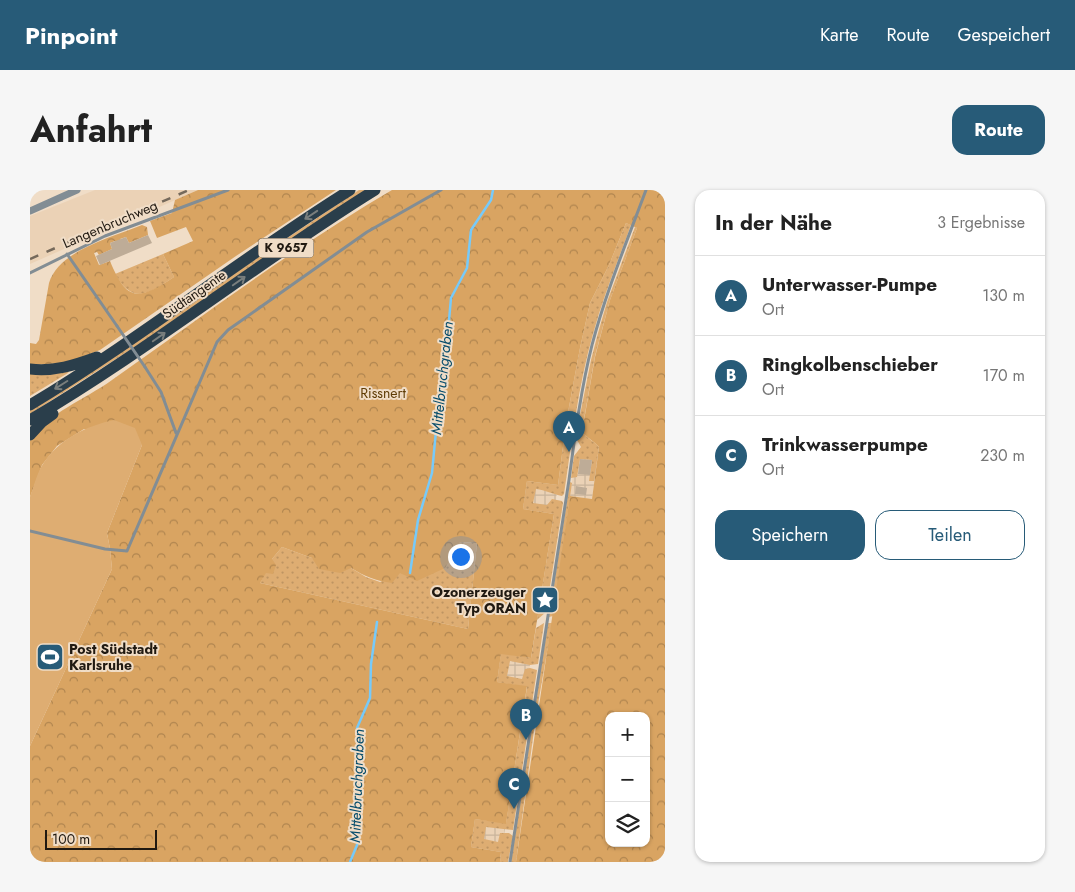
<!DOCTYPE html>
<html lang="de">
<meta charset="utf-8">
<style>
:root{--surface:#fff;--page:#f6f6f6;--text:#222;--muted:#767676;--line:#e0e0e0;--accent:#275b78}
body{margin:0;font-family:Jost,sans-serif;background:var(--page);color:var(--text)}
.controls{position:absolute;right:15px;bottom:15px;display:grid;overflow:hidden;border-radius:10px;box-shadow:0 1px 4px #0004}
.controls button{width:45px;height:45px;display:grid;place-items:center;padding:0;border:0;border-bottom:1px solid var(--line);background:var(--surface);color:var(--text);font:25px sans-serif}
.scale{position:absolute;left:15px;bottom:12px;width:112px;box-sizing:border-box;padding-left:5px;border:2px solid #201911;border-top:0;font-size:14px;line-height:18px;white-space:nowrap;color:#201911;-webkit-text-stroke:4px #f0ddc7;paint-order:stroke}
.you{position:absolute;left:430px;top:366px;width:18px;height:18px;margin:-12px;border:4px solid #fff;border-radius:50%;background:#1a73e8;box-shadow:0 0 0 8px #1a73e833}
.badge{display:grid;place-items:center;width:32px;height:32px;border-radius:50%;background:var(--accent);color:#fff;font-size:16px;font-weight:700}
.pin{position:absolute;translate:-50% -41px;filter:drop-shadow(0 1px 2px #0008)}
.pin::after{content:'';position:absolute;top:26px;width:18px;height:15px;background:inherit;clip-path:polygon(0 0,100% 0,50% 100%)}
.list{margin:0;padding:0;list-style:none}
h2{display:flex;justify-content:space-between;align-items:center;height:65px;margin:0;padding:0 20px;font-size:21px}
h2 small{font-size:16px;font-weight:400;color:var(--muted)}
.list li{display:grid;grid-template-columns:32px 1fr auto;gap:15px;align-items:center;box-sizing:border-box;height:80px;padding:0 20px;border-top:1px solid var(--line)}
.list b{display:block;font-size:19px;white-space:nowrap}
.list p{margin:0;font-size:16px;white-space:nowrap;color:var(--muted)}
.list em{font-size:16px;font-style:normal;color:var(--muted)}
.actions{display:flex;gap:10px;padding:15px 20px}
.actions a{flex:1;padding:11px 0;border:1px solid var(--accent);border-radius:15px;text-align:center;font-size:18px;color:var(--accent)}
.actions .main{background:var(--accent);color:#fff}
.icon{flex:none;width:28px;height:28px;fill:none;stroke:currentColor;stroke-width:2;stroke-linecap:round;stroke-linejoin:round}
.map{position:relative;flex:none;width:635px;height:672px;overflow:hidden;border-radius:15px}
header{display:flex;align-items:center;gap:30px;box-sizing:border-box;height:70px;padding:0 25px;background:var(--accent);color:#fff}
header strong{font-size:24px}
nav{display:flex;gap:28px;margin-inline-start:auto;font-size:18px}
.intro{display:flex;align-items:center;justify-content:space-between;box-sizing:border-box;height:120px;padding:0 30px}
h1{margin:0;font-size:35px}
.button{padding:12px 22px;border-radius:15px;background:var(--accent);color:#fff;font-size:18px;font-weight:700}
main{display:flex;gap:30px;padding:0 30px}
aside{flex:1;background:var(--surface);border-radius:15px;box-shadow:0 1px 4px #0004}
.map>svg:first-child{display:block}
.built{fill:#ebd2b6}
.industrial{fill:url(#industrial-grid)}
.grass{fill:url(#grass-dots)}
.forest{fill:url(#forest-crowns);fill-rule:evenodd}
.pitch{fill:#dead72}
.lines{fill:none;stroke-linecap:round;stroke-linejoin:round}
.stream{stroke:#77caf9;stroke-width:2.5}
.building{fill:#beac97}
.service{stroke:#828d94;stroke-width:3}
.minor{stroke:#828d94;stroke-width:7}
.trunk{stroke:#2a3e4b;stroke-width:11}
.rail{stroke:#75695b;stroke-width:2.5;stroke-dasharray:9 9;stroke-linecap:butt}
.service-bridge{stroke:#828d94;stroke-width:3}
.oneway{stroke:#797e7d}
.labels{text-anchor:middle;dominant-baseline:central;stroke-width:4;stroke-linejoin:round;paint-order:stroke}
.shield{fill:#f0ddc7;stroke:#5e5448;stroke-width:1}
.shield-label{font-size:12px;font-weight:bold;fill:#201911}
.street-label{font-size:14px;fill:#201911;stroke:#f0ddc7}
.park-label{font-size:14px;fill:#5f3c05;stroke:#f0ddc7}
.poi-label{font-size:14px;font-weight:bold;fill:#201911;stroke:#f0ddc7;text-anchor:end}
.water-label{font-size:15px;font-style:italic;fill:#064c6b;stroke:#f0ddc7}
</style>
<header>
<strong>Pinpoint</strong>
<nav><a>Karte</a><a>Route</a><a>Gespeichert</a></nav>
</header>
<div class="intro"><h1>Anfahrt</h1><a class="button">Route</a></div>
<main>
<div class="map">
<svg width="635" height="672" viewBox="0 0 635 672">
<defs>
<pattern id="industrial-grid" width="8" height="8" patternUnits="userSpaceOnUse" patternTransform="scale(1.25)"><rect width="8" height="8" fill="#ebd2b6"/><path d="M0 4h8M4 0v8" fill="none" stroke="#c9b49b"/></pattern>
<pattern id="grass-dots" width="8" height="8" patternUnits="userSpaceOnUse" patternTransform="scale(1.25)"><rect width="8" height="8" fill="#dead72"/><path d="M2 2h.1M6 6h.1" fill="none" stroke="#be9462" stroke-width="1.8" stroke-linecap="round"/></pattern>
<pattern id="forest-crowns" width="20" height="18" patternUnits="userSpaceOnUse" patternTransform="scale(1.25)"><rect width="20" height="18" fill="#d9a462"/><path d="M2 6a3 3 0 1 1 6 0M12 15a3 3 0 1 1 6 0" fill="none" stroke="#b0854f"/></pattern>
</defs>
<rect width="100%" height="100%" fill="#f0ddc7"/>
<path class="built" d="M65 0H168L0 74V26Z"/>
<path class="industrial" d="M546 263 568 266 562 309 540 306Z
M497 291 528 295 524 324 493 319Z
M471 463 501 468 497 496 467 492Z
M445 629 476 634 471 662 441 657Z"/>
<path class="grass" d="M329 0H336L114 151 0 224V220Z
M596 33 601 35C588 71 573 107 563 144 548 196 542 251 534 304L532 306C523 304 515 300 506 299L503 313 517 315 522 309 532 311 533 313 516 422 507 430 524 324 493 319 497 291 528 295 536 233 550 158 560 113 579 75Z
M605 37 607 38 580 110 565 166 552 241C556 248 564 251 569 257L564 291H559L562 270 550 269 547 287 541 288 544 266 551 257 546 248 547 240 561 170 568 143 577 112Z
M133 64 144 87C120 103 103 116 85 84Z
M39 181 38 183 0 206V183Z
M540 292 542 293 524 423 523 426 519 427Z
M430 352 447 353 438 439 230 393 242 369 252 357 282 368 321 378 336 387 350 392Z
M514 433 508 474 500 475 480 471 477 486 492 489 495 479 500 478 507 480 483 640 456 637 454 649 468 652 470 643H479L483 646 478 672H470L471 662 441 657 445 629 476 633 497 497 467 492 471 463 501 468 506 438Z
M518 433H522L506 526 486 672H481Z"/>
<path class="forest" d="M168 0H306L206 66 70 160 37 173 0 175V153L6 154 9 150 19 93C29 60 83 47 112 35L117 37 118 45 99 53 96 47 90 49 93 55 85 51 80 53 82 59 69 65 67 62 64 63 69 75 80 71C97 113 109 110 144 87L133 64 163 51 156 37 127 48 120 31 142 23 145 10Z
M362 0H635V672H486L540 306 562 309 569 257C564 251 557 248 552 242L565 167 580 110 607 38 596 33 579 75 560 113 550 158 536 233 528 295 497 291 493 319 524 324 501 468 471 464 467 492 497 496 476 634 445 629 441 657 471 662 470 672H0V556L82 379 80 359 77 343 112 255 54 239 27 256 12 275 0 307V251C19 222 54 210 82 190 174 125 265 57 362 0ZM430 352 447 353 438 439 230 393 236 383 243 384 246 375 242 369 252 357 282 368 289 379 310 383 321 378C334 386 346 391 362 393L370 383 387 391 415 378ZM579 526H616V653H579Z"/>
<path class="pitch" d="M84 230 105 238 112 255 77 343 80 359 82 379 0 556V307C4 296 7 283 13 274 29 249 56 236 84 230Z"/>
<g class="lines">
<path class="stream" d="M380 383 388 330 402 283 406 241 412 208 421 108 437 78 441 40 461 10 463 0
M320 672 327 655 330 592 327 538 340 508 341 474 347 432"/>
</g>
<path class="building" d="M118 45 122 53 70 75 66 66 82 59 80 53 96 47 99 53Z
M550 269 562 270 560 285 548 284Z
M546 296 557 298 556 305 545 304Z"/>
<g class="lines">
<path class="service" d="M37 64 87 136
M0 83 75 46 198 0
M115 177 131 202 146 243
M0 341 75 359 97 361 187 152 198 140 337 42 411 0
M480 672 539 290C545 245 551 199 562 155 576 102 597 51 616 0"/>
<path class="minor" d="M0 21 47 0"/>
<path class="trunk" d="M0 179C24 182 45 175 67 167
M0 215C110 149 211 68 320 0
M0 230C119 160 227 73 345 0
M0 245 12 232 23 224"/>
<path class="rail" d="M0 69 159 0"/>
<path class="service-bridge" d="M87 136 115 177"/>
</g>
<defs><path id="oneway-shaft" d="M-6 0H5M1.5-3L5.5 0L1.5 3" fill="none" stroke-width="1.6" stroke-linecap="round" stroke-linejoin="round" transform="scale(1.25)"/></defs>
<g class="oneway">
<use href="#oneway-shaft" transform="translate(281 25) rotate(146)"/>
<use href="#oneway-shaft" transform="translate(209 91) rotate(-35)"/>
<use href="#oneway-shaft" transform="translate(129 147) rotate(-35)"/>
<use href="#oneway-shaft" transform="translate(31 195) rotate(148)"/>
</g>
<defs>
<g id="sight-square" transform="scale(1.4375)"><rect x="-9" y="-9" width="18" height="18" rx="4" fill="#275b78" stroke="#f0ddc7"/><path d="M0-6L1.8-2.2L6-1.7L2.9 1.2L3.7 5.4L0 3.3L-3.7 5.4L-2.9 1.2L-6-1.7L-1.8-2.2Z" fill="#fff"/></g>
<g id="stadium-square" transform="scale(1.4375)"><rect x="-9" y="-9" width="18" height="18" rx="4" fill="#275b78" stroke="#f0ddc7"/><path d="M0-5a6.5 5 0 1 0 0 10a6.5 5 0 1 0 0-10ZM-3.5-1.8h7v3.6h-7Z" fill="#fff"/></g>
</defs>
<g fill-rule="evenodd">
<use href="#sight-square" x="515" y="410"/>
<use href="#stadium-square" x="20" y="467"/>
</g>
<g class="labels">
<rect class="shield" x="228.5" y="48.5" width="55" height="19" rx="4"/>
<g class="shield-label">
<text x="256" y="58">K 9657</text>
</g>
<g class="street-label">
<text transform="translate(80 34) rotate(-23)">Langenbruchweg</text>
<text transform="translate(164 104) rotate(-35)">Südtangente</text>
</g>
<g class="park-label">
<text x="353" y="203">Rissnert</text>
</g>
<g class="poi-label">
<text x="496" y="402">Ozonerzeuger<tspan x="496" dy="16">Typ ORAN</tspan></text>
<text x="39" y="459" text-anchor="start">Post Südstadt<tspan x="39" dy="16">Karlsruhe</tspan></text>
</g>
<g class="water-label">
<text transform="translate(412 188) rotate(-84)">Mittelbruchgraben</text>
<text transform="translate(327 596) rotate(-88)">Mittelbruchgraben</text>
</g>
</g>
</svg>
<div class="controls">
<button>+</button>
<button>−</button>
<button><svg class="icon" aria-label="layers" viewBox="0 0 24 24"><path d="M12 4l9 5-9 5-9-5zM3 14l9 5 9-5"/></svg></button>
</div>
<div class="scale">100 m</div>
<div class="you"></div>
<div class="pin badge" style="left:539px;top:262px">A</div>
<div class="pin badge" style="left:496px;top:550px">B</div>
<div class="pin badge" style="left:484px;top:619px">C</div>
</div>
<aside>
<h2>In der Nähe<small>3 Ergebnisse</small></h2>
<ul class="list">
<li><span class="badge">A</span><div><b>Unterwasser-Pumpe</b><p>Ort</p></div><em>130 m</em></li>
<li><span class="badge">B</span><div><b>Ringkolbenschieber</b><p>Ort</p></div><em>170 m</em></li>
<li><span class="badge">C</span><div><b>Trinkwasserpumpe</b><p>Ort</p></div><em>230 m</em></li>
</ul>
<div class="actions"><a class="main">Speichern</a><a>Teilen</a></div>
</aside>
</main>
